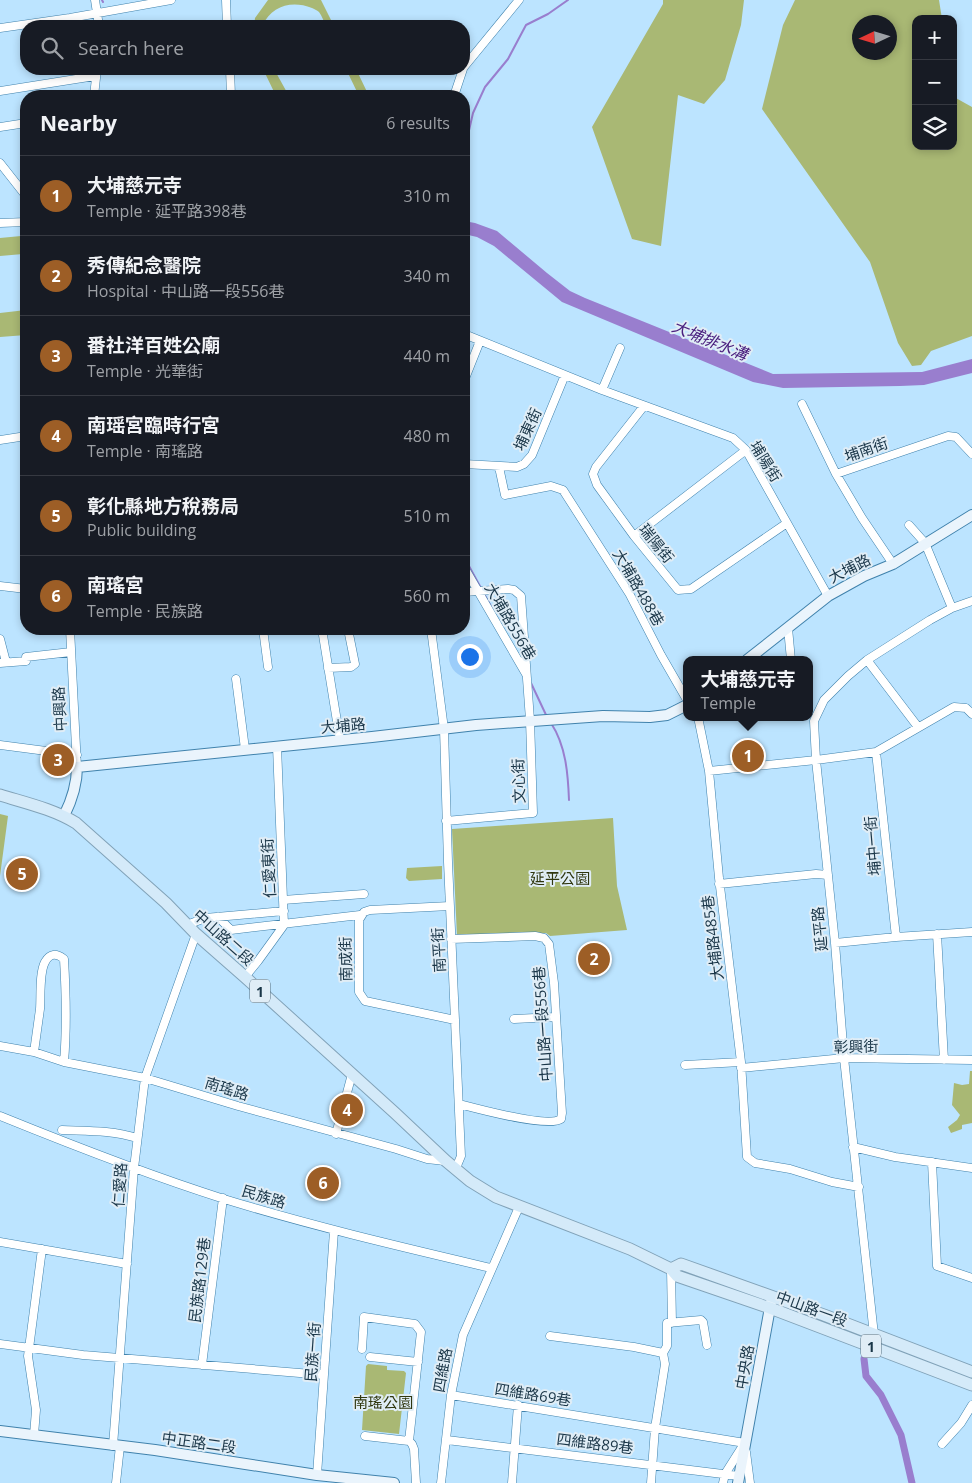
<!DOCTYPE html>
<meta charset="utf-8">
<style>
:root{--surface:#171b24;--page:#20242c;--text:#f1f3f6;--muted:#9ea1a6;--line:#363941;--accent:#9d5e26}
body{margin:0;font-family:"Open Sans","Noto Sans TC",sans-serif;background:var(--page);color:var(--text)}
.controls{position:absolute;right:15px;top:15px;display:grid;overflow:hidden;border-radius:10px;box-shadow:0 2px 8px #0003}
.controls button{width:45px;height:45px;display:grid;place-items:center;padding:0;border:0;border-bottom:1px solid var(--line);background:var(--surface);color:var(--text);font:25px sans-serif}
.compass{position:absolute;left:852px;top:15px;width:45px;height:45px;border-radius:50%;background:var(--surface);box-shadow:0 2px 8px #0003;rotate:266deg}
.you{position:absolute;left:469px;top:656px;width:18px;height:18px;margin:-12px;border:4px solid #fff;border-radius:50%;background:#1a73e8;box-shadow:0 0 0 8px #1a73e833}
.badge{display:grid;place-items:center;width:32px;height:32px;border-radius:50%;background:var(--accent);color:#fff;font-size:16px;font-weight:700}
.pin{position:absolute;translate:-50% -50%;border:2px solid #fff;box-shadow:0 1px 5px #0006}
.popup{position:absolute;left:683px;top:656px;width:130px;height:65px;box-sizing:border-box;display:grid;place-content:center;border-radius:10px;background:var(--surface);filter:drop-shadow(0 1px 4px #0005);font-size:16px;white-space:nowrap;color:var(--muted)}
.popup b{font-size:19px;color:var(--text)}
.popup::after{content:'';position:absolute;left:50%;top:100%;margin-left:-10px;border:10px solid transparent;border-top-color:var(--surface)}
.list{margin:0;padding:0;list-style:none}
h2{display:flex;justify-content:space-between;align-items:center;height:65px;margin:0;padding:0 20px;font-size:21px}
h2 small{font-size:16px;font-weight:400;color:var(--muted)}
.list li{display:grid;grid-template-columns:32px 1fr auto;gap:15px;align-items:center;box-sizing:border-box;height:80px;padding:0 20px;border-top:1px solid var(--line)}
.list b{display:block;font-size:19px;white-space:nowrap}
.list p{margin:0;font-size:16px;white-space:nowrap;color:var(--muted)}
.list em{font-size:16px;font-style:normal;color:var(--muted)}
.icon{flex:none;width:28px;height:28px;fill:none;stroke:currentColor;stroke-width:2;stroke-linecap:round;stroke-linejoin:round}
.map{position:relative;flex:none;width:972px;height:1483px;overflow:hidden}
.search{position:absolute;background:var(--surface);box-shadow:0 2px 8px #0003;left:20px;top:20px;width:450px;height:55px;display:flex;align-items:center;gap:12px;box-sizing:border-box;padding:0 18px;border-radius:20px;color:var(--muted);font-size:19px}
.panel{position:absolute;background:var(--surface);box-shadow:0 2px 8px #0003;left:20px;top:90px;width:450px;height:545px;border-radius:20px}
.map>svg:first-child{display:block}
.green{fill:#a9b874;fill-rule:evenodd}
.water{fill:#997ece}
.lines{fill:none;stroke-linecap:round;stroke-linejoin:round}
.stream{stroke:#997ece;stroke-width:2}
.canal{stroke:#997ece;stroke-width:7}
.street-casing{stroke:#4082ac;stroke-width:9}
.secondary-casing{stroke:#4082ac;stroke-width:12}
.primary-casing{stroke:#81a2b8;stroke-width:13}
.street{stroke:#fff;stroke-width:8}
.secondary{stroke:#eaf4fc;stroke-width:10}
.primary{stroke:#d4eaf9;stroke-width:11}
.labels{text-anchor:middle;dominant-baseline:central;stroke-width:4;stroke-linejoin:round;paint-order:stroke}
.shield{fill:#e0edf6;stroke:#556d7c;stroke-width:1}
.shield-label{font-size:14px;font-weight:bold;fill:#1a3648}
.street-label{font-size:15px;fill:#1a3648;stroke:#e0edf6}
.park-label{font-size:15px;fill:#30370f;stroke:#e0edf6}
.water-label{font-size:16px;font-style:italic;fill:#4a207f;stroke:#e0edf6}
</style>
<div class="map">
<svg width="972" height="1483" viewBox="0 0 972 1483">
<rect width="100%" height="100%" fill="#bce4ff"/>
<path class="green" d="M268 0H321L334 26H326C324 22 322 16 319 12 317 10 314 9 312 8 291 0 272 6 262 26H254L255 18Z
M663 0H744L741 25 725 80 704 104 678 95 661 246 632 239 592 127 663 4Z
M795 0H939L942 19H916V146H953V91L954 97 972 107V336L931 351 921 365 912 366 898 343 870 262 762 109 783 25ZM860 22H890V52H860Z
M263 69H274L289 96H276Z
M346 69H356L369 96H359Z
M21 236 23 254 0 256V238Z
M26 310V335L0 337V313Z
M0 814 8 816 0 876Z
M613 818 617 886 627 930 550 936 546 933 457 936 452 829Z
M442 866V879L409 881 406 878 407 868Z
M970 1071H972V1123L962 1125V1129L951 1133 948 1127 957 1120 960 1115 952 1105 954 1083 962 1085 969 1084Z
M368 1364 387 1366V1370L404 1371 406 1373 399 1434 362 1430 366 1366Z"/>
<path class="water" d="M464 221 475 223 497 231 547 273 570 291 585 298 773 374 922 372 972 359V373L924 385 900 386 783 388 753 382 562 302 494 246 477 237 464 234Z"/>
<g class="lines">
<path class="stream" d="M102 0 103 2
M464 152 473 113 485 87 508 59 526 25 548 14 568 0
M464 557 481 588
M483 592 492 608
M531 683 547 717
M551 723C566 746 568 774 569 800"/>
<path class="canal" d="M864 1359 866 1376 881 1395 901 1435 912 1483"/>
<g class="street-casing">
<path id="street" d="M95 0 99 26
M226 0 227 26
M0 28 70 18 171 0
M464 67 519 0
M230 69 231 96
M0 91 95 76
M94 96 97 69
M454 96 463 69
M0 127 26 123
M0 163 26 196
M0 223 26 222
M464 334 602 390 733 438 746 450 828 596
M464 381 480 341
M602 390 620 348
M802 404 836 474 862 518 893 564
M644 406 596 467 593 474 597 485 634 536 678 590 691 589 787 523
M0 440 26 436
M464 464 517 467 524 464 532 455 565 375
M499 467 505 495 551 486 563 490 629 593 661 655 687 700
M836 474 948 436 956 437 972 454
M909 525 925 543 952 608
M634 536 746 450
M464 567 526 674
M0 586 26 589
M788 628 791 660
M70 629 77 767
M263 629 268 667
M322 629 340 740
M431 629 444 729 448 862 461 1156 456 1168
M0 639 6 662
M867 660 918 727
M0 663 26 661V657L71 652
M328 668 351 667 355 664 348 629
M236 679 245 749
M698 717 709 771 719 878 741 1062 747 1157 755 1163 790 1169 832 1182 859 1187
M0 745 77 755
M876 752 896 937
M709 771 816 760 876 752 954 707 966 708 972 714
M446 821 533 813 530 720 521 596 514 590 508 589 464 592
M719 884 816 874 828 875
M283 900 364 894
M450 906 370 910 364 912 359 920V992L365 1001 455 1020
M218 917 231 930 360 915
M187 925 205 918 284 911
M937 934 944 1060
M451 939 535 936 544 938 549 944 554 983 562 1113 561 1119C548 1128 478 1109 459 1104
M835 943 896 937 972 932
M245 977 258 961 284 925 277 746
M514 1019 556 1017
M0 1046 34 1052 64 1062 145 1078 238 1106 396 1149 427 1159 445 1161
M34 1052C36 1038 38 1024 40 1009 41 997 39 973 45 962 50 953 56 953 64 959 66 993 67 1027 64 1062
M685 1065 741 1062
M741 1068 844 1058 972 1060
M0 1116C74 1146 148 1175 224 1199 312 1226 402 1247 491 1268
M62 1130C87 1131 112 1130 137 1138
M336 1134 352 1074
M853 1147 895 1157 972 1168
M932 1162 937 1266 972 1278
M0 1242 127 1264
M671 1269 672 1323
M874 1335 844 1058 835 943 816 760 814 721 824 700 848 676 867 660 930 620 952 608 972 601
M550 1336 634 1347 663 1353
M0 1344 83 1355 324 1375
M362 1349 364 1317 415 1324 421 1332 409 1441 412 1444 414 1449 416 1483
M663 1353 667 1346V1323L701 1320 703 1322 707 1345
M370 1357 418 1362
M202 1365 223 1198
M451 1395 745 1443
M34 1435 36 1410 28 1356 42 1249
M365 1436 409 1441
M447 1440 739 1476
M942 1444 961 1423 972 1405
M113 1446 134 1168 145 1078 196 934
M746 1452 750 1483
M317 1475 334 1231
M116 1483 120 1446
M441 1483 451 1395 463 1335 519 1207
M512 1483 518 1405
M651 1483 655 1428 665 1364 663 1353
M723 1483 725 1474 744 1444"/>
</g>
<g class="secondary-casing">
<path id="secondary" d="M747 660 828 596 864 576 893 564 972 515
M64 816C72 800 77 785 77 767L372 737 476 725 603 716 650 717 667 715 687 705
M0 1431 155 1450 317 1475 394 1483
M738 1483 771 1302"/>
</g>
<g class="primary-casing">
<path id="primary" d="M0 795C26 803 53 809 76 823L166 903 196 934 245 977 395 1113 446 1161 470 1181 496 1197 630 1249 671 1269 677 1276 770 1308 972 1385
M671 1269 681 1264 824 1315 972 1372"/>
</g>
<use href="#street" class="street"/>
<use href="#secondary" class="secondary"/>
<use href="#primary" class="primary"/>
</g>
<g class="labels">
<g class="shield">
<rect x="250" y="979.5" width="20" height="23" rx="4"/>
<rect x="861" y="1334.5" width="20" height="23" rx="4"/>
</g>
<g class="shield-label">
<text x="260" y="991">1</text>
<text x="871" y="1346">1</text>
</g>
<g class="street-label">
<text transform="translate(527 429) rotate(-65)">埔東街</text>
<text transform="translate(866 449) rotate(-19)">埔南街</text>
<text transform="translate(766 461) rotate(58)">埔陽街</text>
<text transform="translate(657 543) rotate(51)">瑞陽街</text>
<text transform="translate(849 568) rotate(-27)">大埔路</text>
<text transform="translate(639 587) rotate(60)">大埔路488巷</text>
<text transform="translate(511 621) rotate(60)">大埔路556巷</text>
<text transform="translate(59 709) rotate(-93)">中興路</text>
<text transform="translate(343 725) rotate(-5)">大埔路</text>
<text transform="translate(518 781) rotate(-92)">文心街</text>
<text transform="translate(872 846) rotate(-95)">埔中一街</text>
<text transform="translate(268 868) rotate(-93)">仁愛東街</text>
<text transform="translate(819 929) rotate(-96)">延平路</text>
<text transform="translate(224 937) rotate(42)">中山路二段</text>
<text transform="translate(712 938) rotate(-97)">大埔路485巷</text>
<text transform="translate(438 950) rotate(-93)">南平街</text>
<text transform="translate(345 959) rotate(-91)">南成街</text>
<text transform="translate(542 1024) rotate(-94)">中山路一段556巷</text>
<text transform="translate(856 1046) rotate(-1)">彰興街</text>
<text transform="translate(227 1088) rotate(17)">南瑤路</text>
<text transform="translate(119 1185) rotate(-86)">仁愛路</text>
<text transform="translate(264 1196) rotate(17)">民族路</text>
<text transform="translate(199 1280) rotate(-83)">民族路129巷</text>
<text transform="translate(812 1308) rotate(20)">中山路一段</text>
<text transform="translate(312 1352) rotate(-86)">民族一街</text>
<text transform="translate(744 1367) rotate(-80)">中央路</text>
<text transform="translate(442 1370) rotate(-80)">四維路</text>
<text transform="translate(533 1394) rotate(9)">四維路69巷</text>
<text transform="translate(199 1442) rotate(8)">中正路二段</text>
<text transform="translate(595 1443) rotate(7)">四維路89巷</text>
</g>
<g class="park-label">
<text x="560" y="878">延平公園</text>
<text x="383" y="1402">南瑤公園</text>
</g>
<g class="water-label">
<text transform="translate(710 340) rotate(22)">大埔排水溝</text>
</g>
</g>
</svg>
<div class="controls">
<button>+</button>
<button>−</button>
<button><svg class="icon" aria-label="layers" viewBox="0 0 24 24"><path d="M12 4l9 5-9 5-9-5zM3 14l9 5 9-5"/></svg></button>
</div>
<svg class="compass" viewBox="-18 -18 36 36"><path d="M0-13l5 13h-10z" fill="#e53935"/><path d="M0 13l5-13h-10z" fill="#9ea1a6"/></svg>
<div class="you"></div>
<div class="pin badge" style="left:748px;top:756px">1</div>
<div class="popup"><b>大埔慈元寺</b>Temple</div>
<div class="pin badge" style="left:594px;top:959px">2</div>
<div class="pin badge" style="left:58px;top:760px">3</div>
<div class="pin badge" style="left:347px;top:1110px">4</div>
<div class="pin badge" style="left:22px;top:874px">5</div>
<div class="pin badge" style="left:323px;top:1183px">6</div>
<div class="search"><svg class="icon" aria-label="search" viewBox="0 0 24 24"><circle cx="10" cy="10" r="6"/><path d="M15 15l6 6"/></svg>Search here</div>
<section class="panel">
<h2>Nearby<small>6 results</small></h2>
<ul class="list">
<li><span class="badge">1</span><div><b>大埔慈元寺</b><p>Temple · 延平路398巷</p></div><em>310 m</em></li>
<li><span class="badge">2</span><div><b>秀傳紀念醫院</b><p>Hospital · 中山路一段556巷</p></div><em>340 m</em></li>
<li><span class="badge">3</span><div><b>番社洋百姓公廟</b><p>Temple · 光華街</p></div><em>440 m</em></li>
<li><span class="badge">4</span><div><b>南瑶宮臨時行宮</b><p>Temple · 南瑤路</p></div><em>480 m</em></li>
<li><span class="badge">5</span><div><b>彰化縣地方稅務局</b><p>Public building</p></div><em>510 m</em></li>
<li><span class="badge">6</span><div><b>南瑤宮</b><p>Temple · 民族路</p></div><em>560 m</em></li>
</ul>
</section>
</div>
